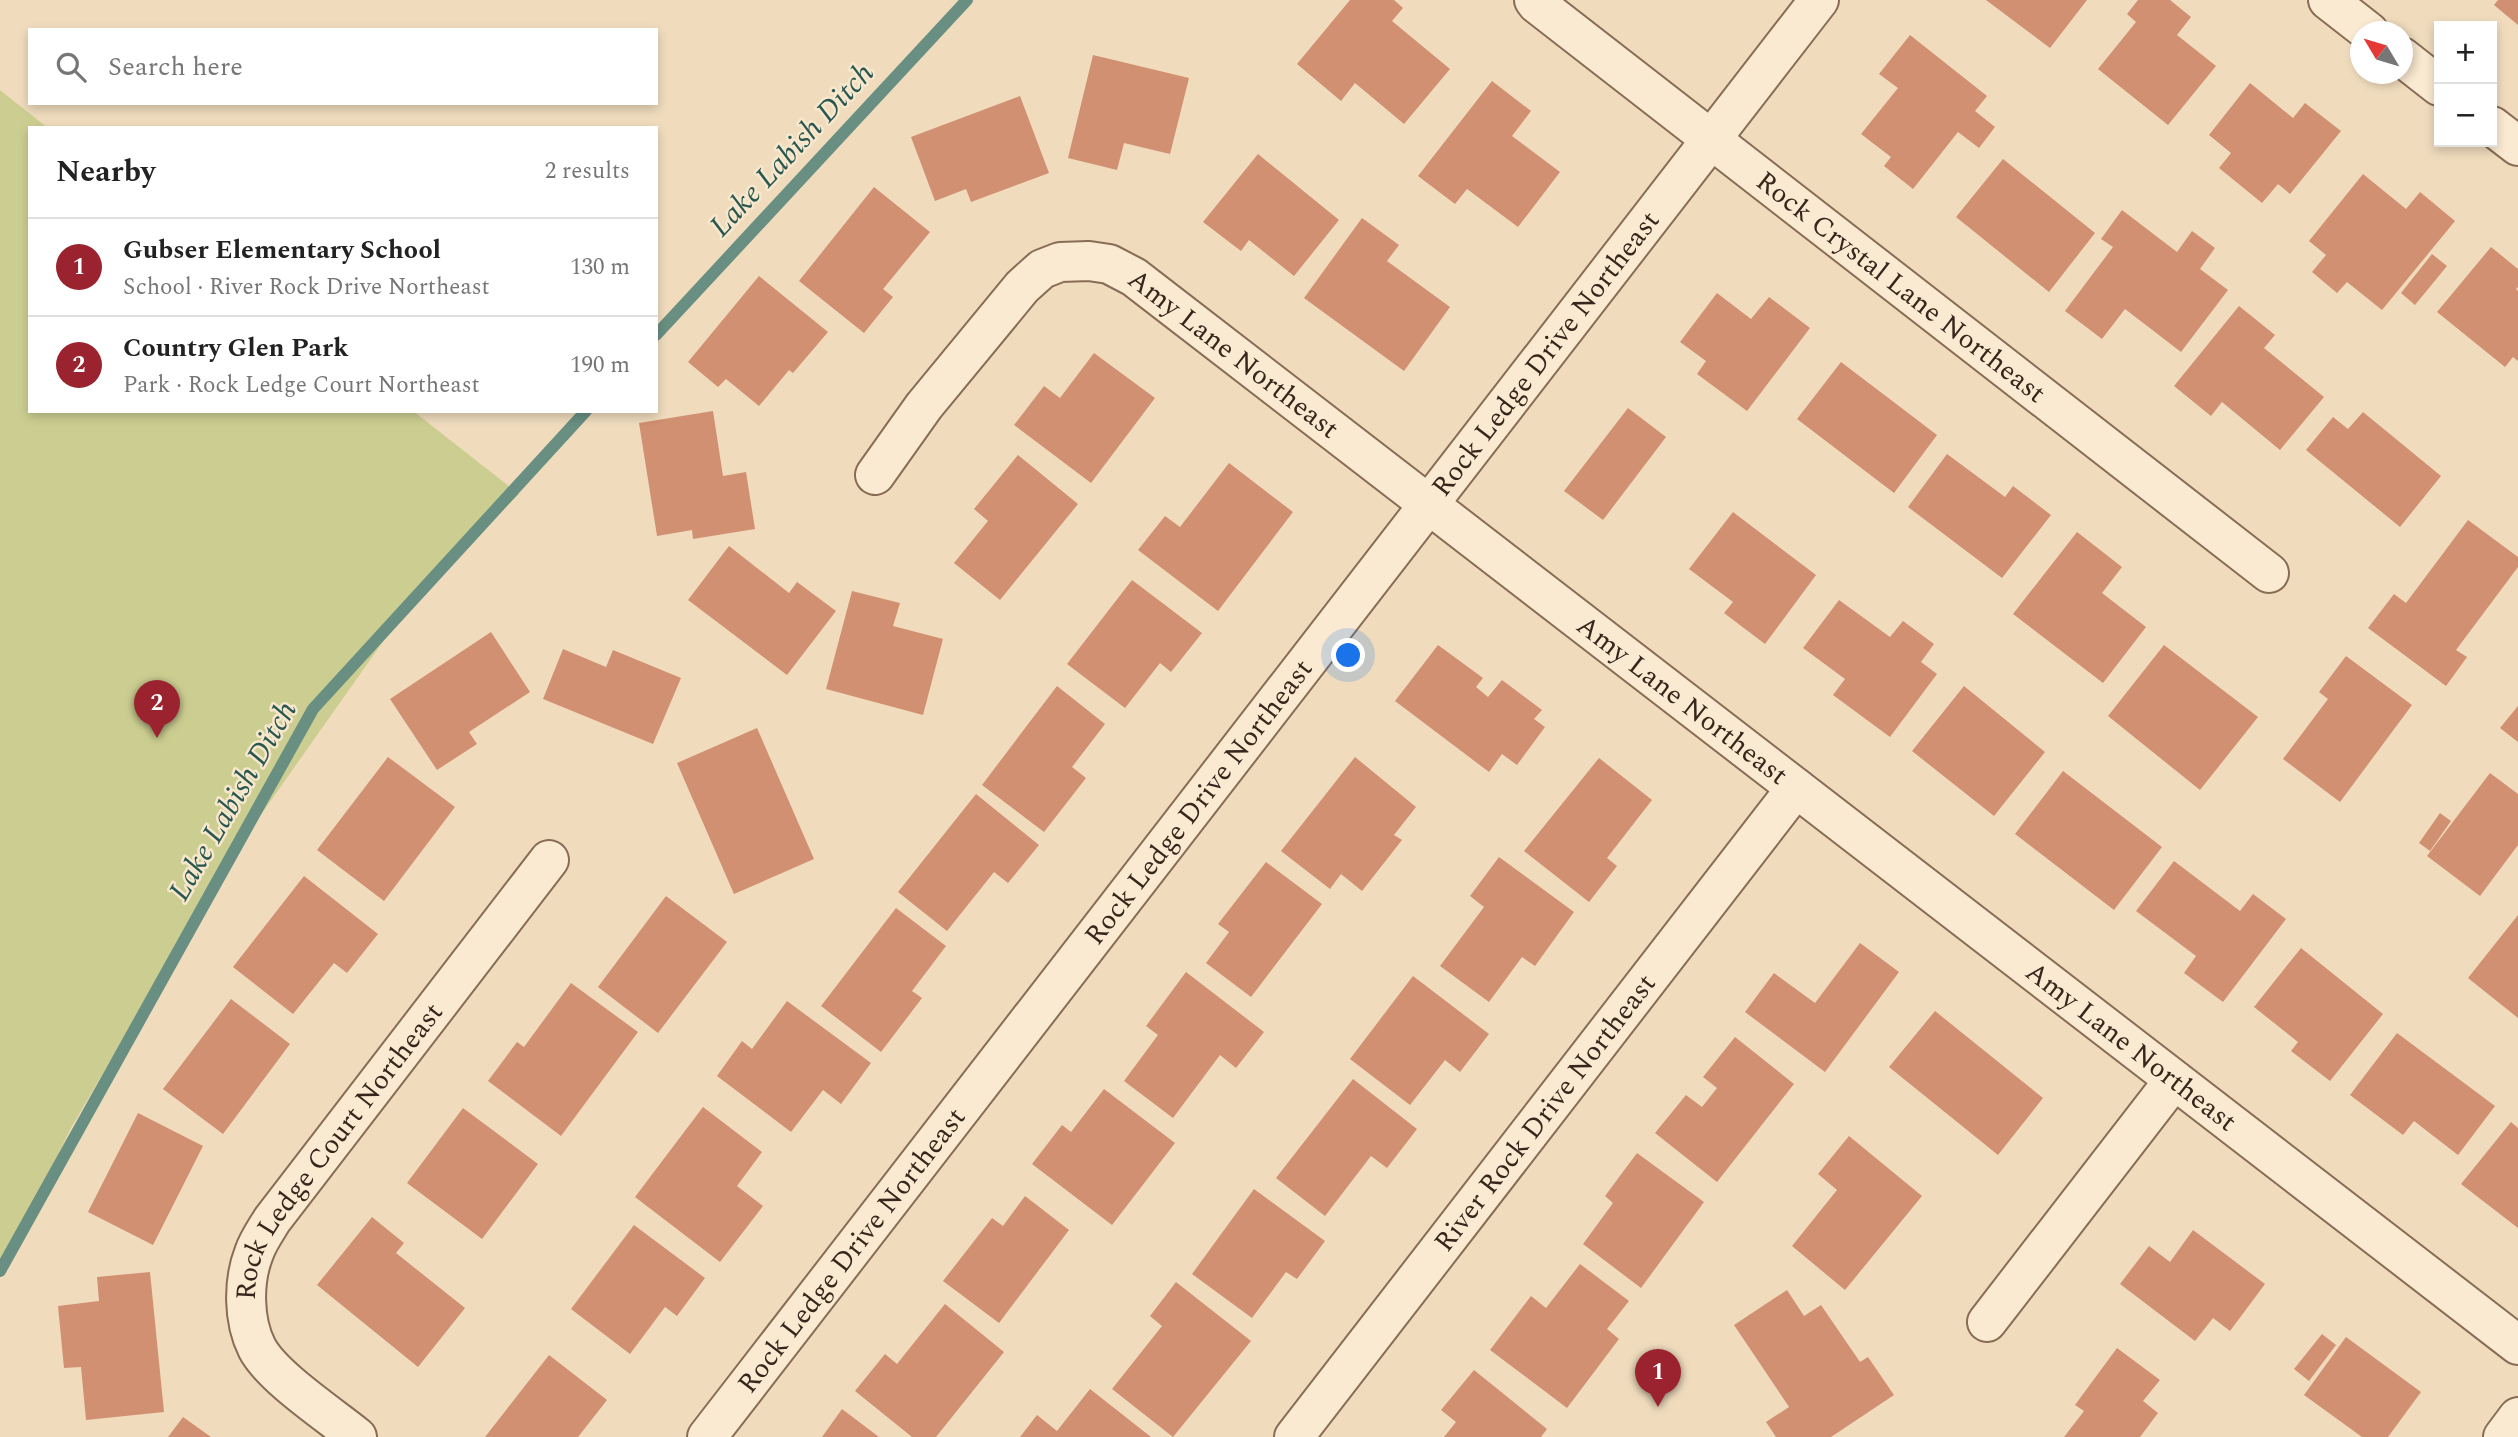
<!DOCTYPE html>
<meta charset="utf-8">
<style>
:root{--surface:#fff;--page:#f2f2f2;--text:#222;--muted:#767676;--line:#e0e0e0;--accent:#9a232f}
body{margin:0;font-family:Spectral,serif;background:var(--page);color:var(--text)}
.controls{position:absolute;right:21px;top:21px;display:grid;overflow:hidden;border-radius:0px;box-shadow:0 4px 10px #0003}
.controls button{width:63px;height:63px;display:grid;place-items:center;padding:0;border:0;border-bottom:2px solid var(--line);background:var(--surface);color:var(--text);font:35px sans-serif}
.compass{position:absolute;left:2350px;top:21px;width:63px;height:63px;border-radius:50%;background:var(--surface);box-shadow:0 4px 10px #0003;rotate:308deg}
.you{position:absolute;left:1349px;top:656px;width:24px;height:24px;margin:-18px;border:5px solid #fff;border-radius:50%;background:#1a73e8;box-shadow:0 0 0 10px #1a73e833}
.badge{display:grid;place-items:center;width:46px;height:46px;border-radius:50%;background:var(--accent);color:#fff;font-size:23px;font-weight:700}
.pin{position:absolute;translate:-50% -58px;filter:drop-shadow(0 2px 4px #0008)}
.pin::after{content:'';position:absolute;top:37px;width:24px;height:21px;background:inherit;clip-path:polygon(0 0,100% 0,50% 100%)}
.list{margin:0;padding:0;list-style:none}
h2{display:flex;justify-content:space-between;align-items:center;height:91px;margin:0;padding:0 28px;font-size:30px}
h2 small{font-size:23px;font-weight:400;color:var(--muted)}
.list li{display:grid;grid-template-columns:46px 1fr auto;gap:21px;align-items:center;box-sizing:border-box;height:98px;padding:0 28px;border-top:2px solid var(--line)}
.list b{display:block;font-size:26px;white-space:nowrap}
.list p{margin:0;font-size:23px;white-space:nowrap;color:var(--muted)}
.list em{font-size:23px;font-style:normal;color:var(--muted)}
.icon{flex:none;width:38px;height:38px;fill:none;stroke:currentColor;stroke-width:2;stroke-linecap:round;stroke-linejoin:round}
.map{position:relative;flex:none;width:2518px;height:1437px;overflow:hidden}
.search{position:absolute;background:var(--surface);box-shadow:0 4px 10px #0003;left:28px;top:28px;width:630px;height:77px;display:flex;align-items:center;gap:18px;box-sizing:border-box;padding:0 24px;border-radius:0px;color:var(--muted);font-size:26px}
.panel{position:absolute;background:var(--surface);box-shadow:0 4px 10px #0003;left:28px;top:126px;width:630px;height:287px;border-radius:0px}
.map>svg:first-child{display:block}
.green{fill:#ccce91}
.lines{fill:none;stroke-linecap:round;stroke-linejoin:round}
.stream{stroke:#688f82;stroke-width:12}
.building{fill:#d09071}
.minor-casing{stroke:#886c56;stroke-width:42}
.minor{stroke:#faead1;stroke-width:38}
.labels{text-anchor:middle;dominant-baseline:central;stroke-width:5;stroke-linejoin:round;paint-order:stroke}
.street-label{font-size:28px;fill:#37261b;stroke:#f7e7cd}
.water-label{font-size:30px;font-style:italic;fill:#295750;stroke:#f7e7cd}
</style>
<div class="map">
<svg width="2518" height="1437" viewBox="0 0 2518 1437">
<rect width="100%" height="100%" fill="#f0dcbd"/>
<path class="green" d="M0 90 48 128H30V411H413L519 494 411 602 219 874 71 1128 0 1274Z"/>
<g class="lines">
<path class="stream" d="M656 335 967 0
M0 1271 313 709 586 411"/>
</g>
<path class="building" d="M1350 0H1394L1403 8 1392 21 1450 69 1404 124 1355 83 1341 101 1297 64Z
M1986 0H2087L2050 48Z
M2138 0H2170L2191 17 2177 35 2216 66 2168 125 2098 69 2136 22 2127 14Z
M2498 0H2518V25L2494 5Z
M1910 35 1987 96 1975 111 1995 127 1979 148 1958 132 1913 189 1884 166 1891 157 1861 134 1898 88 1879 74Z
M1093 55 1189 78 1170 154 1124 143 1117 170 1068 158Z
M1492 81 1531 111 1512 136 1560 172 1518 227 1467 189 1455 204 1418 176Z
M2250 83 2293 118 2305 103 2341 131 2290 194 2278 184 2262 203 2219 168 2231 153 2209 135Z
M1020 96 1049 173 971 202 966 189 935 201 911 137Z
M1258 154 1339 220 1294 276 1249 240 1241 251 1203 222Z
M2003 159 2095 233 2049 292 1956 217Z
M2363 174 2406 209 2420 192 2455 221 2382 310 2347 282 2337 293 2312 272 2326 255 2309 241Z
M874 187 930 232 883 289 893 297 864 333 799 281Z
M2122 210 2177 252 2192 231 2215 248 2200 269 2228 290 2181 352 2125 309 2102 339 2065 311 2113 247 2101 239Z
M1362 218 1399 245 1387 261 1450 307 1404 371 1304 298Z
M2491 247 2518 269V287L2516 289 2518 291V361L2513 357 2505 367 2437 312Z
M2432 254 2447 266 2415 305 2401 293Z
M759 276 828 332 793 373 789 370 759 406 726 379 718 387 688 362Z
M1717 293 1751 319 1769 297 1810 328 1747 411 1697 374 1706 361 1680 342Z
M2239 306 2275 335 2264 348 2324 397 2280 450 2222 402 2211 416 2174 386Z
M1094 353 1155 398 1091 483 1014 425 1044 386 1060 398Z
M1841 362 1937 435 1894 493 1797 419Z
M1628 408 1666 437 1603 520 1564 491Z
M713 411 723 476 746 472 755 529 693 539 692 530 657 536 639 423Z
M2363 412 2441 476 2400 527 2306 450 2333 417 2348 429Z
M1947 454 2005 497 2013 486 2051 515 2002 578 1908 507Z
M1018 455 1078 504 1000 600 954 563 988 521 974 509Z
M1229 463 1293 512 1218 611 1138 550 1165 516 1180 527Z
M1733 512 1816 575 1765 644 1724 613 1733 602 1689 569Z
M2468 520 2518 557V567L2456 650 2467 657 2446 686 2368 628 2394 594 2406 603Z
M2077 532 2122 567 2102 593 2146 627 2103 683 2013 614Z
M729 546 789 593 797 582 836 611 787 675 688 600Z
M1132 580 1202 633 1171 672 1160 663 1125 708 1067 664Z
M852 591 900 603 893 626 943 639 923 715 826 689Z
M1839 600 1890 637 1903 621 1934 644 1921 662 1937 674 1890 737 1833 695 1845 679 1803 648Z
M491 632 530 692 469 732 477 744 437 770 390 699Z
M1438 645 1483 678 1476 687 1488 697 1502 680 1542 710 1534 719 1545 727 1517 765 1502 754 1489 772 1395 701Z
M2164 645 2258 717 2200 790 2108 716Z
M563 649 606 667 613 650 681 678 653 744 543 699Z
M2346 656 2412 705 2340 802 2283 759 2328 699 2319 692Z
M1057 686 1105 724 1072 767 1086 778 1044 832 982 785Z
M1964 686 2045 752 1994 816 1912 751Z
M2518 706V742L2500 728Z
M757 728 814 859 734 894 677 763Z
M388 757 455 807 384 901 317 850Z
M1355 757 1416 807 1394 835 1402 840 1362 891 1341 874 1330 889 1281 851Z
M1599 758 1652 800 1607 858 1617 866 1589 902 1524 851Z
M2063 771 2162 847 2114 910 2015 834Z
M2490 773 2518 794V845L2480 896 2427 856Z
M976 794 1039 845 1008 883 994 872 947 931 898 892Z
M2440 813 2451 821 2430 851 2419 843Z
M1499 857 1574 912 1535 966 1522 957 1489 1002 1440 966 1484 907 1470 896Z
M2174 861 2240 911 2253 894 2286 919 2223 1002 2184 973 2196 956 2136 911Z
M1266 862 1322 904 1251 997 1206 963 1229 932 1218 924Z
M304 876 378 934 347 973 334 963 293 1014 233 967Z
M666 896 727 942 658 1033 598 987Z
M896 908 946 946 912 991 922 998 881 1052 821 1006Z
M2518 915V1018L2468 978Z
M1860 943 1899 972 1825 1072 1745 1012 1774 973 1815 1003Z
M2301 948 2383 1014 2330 1081 2291 1051 2298 1042 2254 1007Z
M1186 972 1264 1032 1236 1068 1220 1055 1173 1118 1124 1081 1158 1035 1146 1026Z
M1413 976 1489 1034 1460 1072 1445 1060 1410 1105 1350 1059Z
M571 983 638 1032 561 1136 488 1081 517 1042 524 1047Z
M231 999 290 1044 223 1134 163 1089Z
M787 1001 871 1063 841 1104 823 1090 791 1132 717 1076 742 1041 752 1049Z
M1935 1011 2043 1098 1998 1155 1889 1067Z
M2397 1033 2495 1106 2458 1155 2414 1121 2403 1135 2350 1095Z
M1735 1037 1794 1084 1717 1182 1655 1133 1686 1095 1702 1107 1717 1088 1703 1077Z
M1353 1079 1417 1129 1387 1168 1371 1156 1325 1216 1276 1178Z
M1104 1089 1175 1143 1112 1225 1032 1164 1062 1125 1071 1132Z
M703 1107 762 1152 737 1186 763 1206 720 1262 635 1197Z
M463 1108 538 1164 482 1239 407 1183Z
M138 1113 203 1146 153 1245 88 1212Z
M2511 1122 2518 1128V1228L2461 1184Z
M1849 1136 1922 1196 1845 1290 1792 1246 1837 1190 1818 1174Z
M1637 1153 1704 1202 1641 1288 1583 1244 1613 1203 1605 1196Z
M1254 1189 1325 1241 1297 1279 1286 1272 1252 1318 1192 1274Z
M1025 1196 1069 1230 999 1323 943 1281 992 1218 1003 1226Z
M372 1217 404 1243 396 1253 465 1308 418 1367 317 1285Z
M634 1225 705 1278 677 1316 665 1307 630 1354 571 1309Z
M2193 1230 2265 1284 2230 1331 2213 1318 2195 1341 2120 1284 2149 1246 2170 1262Z
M1580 1264 1629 1301 1607 1329 1619 1339 1567 1408 1490 1350 1531 1296 1546 1308Z
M150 1272 164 1412 86 1420 81 1367 64 1368 58 1306 99 1301 97 1277Z
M1176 1282 1251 1341 1173 1437 1112 1389 1162 1326 1150 1316Z
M1787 1290 1804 1316 1821 1305 1860 1362 1868 1357 1894 1395 1831 1437H1776L1766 1422 1789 1407 1734 1325Z
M945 1304 1004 1352 936 1437H912L855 1391 885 1354 897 1364Z
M2322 1334 2336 1345 2309 1381 2294 1369Z
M2346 1337 2421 1392 2388 1437H2362L2304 1395Z
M2117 1348 2160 1380 2143 1401 2158 1413 2140 1437H2064L2084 1411 2075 1405Z
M549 1355 607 1400 578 1437H485Z
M1474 1370 1547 1429 1541 1437H1444L1456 1422 1441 1410Z
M1090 1389 1151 1437H1020L1037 1415 1057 1431Z
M842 1409 879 1437H822Z
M183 1417 211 1437H168Z"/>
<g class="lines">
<g class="minor-casing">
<g id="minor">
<path id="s1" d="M1534 0 1537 4 2269 573"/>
<path d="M2328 0 2369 32"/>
<path d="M2402 57 2439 86"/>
<path d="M2492 126 2518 146"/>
<path id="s2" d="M875 475 924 406 1022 287 1042 269 1060 262 1089 261 1109 264 1134 277 2518 1345"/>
<path d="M1987 1322 2174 1080"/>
<path id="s3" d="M357 1437C330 1415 272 1377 257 1348 243 1320 243 1281 254 1253 258 1241 266 1230 272 1220L549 860"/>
<path id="s4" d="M707 1437 1819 0"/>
<path id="s5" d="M1294 1437 1796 788"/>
<path d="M2503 1437 2518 1417"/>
</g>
</g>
<use href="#minor" class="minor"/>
</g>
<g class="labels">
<g class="street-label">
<text stroke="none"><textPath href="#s1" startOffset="466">Rock Crystal Lane Northeast</textPath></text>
<text stroke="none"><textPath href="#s4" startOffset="1370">Rock Ledge Drive Northeast</textPath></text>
<text stroke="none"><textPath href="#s2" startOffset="488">Amy Lane Northeast</textPath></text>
<text stroke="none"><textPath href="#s2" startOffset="1055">Amy Lane Northeast</textPath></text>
<text stroke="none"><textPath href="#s4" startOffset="803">Rock Ledge Drive Northeast</textPath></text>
<text stroke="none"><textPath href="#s2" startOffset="1622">Amy Lane Northeast</textPath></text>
<text stroke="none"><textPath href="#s5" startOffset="410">River Rock Drive Northeast</textPath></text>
<text stroke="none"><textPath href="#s3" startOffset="362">Rock Ledge Court Northeast</textPath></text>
<text stroke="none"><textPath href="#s4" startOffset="236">Rock Ledge Drive Northeast</textPath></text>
</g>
<g class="water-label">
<text transform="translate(792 150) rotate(-47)">Lake Labish Ditch</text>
<text transform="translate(233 801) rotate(-60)">Lake Labish Ditch</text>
</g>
</g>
</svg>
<div class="controls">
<button>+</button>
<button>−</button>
</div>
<svg class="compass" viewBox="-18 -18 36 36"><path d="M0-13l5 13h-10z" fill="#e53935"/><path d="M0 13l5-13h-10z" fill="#767676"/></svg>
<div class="you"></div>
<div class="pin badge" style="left:1658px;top:1407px">1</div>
<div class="pin badge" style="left:157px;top:738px">2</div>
<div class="search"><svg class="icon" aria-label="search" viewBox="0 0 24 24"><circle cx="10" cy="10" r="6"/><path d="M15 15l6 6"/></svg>Search here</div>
<section class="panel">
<h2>Nearby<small>2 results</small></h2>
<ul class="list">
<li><span class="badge">1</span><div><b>Gubser Elementary School</b><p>School · River Rock Drive Northeast</p></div><em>130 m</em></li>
<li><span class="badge">2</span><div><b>Country Glen Park</b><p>Park · Rock Ledge Court Northeast</p></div><em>190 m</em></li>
</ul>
</section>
</div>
